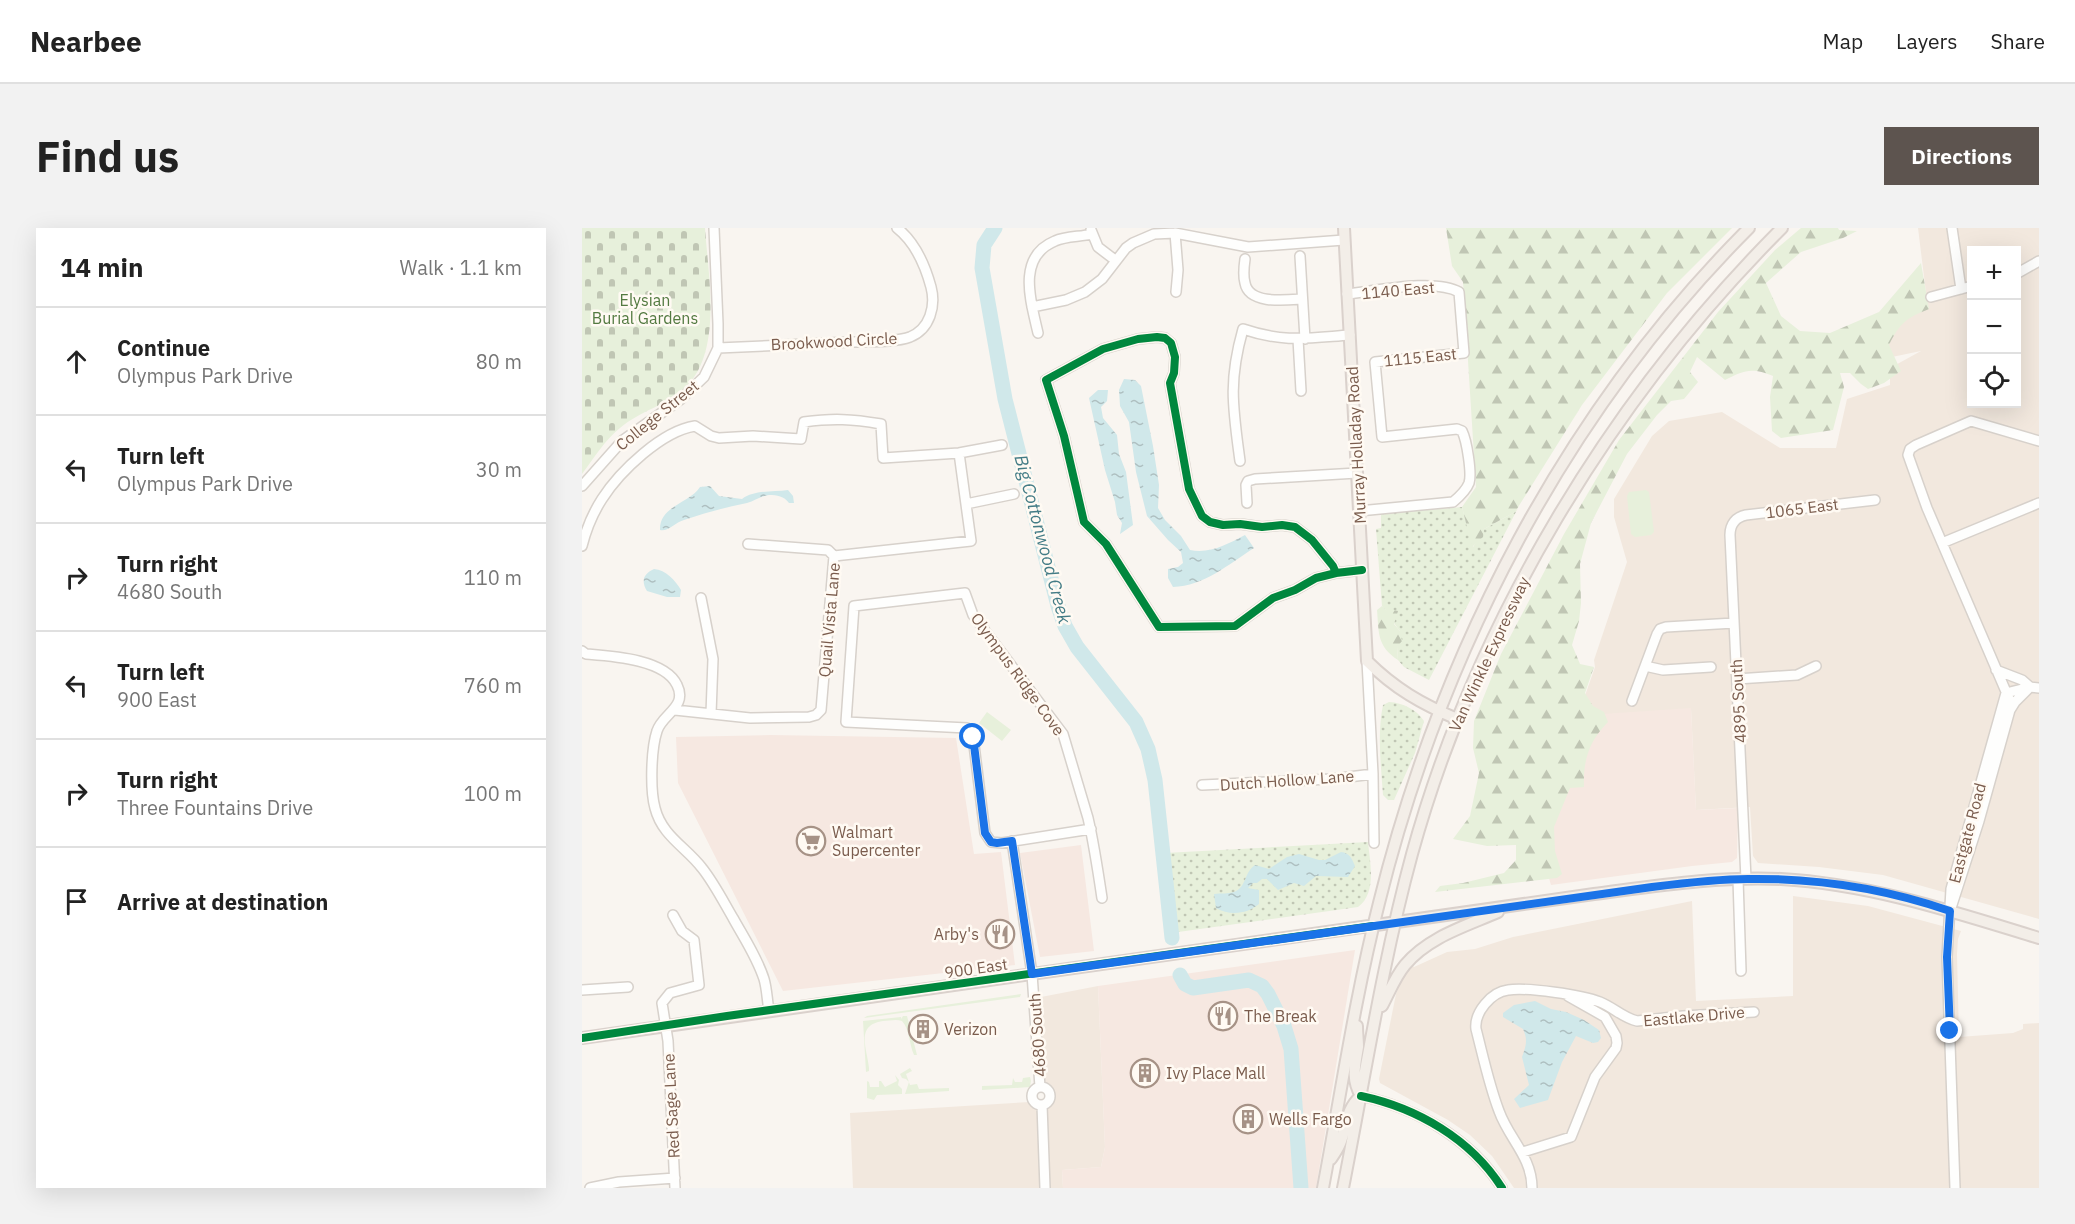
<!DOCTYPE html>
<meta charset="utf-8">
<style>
:root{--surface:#fff;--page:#f2f2f2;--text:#222;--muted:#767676;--line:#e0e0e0;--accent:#5d544f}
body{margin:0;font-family:"IBM Plex Sans",sans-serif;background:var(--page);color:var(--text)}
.controls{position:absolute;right:18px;top:18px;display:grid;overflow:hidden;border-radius:0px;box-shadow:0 6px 24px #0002}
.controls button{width:54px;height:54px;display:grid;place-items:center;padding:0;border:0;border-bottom:2px solid var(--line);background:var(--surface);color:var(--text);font:30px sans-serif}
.stop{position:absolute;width:18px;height:18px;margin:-14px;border:4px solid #1a73e8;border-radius:50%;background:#fff}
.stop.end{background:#1a73e8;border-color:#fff;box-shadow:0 2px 6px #0008}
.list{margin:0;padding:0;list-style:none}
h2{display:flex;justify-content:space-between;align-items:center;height:78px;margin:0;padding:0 24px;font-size:26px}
h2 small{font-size:20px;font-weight:400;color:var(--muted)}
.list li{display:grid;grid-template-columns:39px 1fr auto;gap:18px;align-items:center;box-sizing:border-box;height:108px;padding:0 24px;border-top:2px solid var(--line)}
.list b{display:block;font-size:22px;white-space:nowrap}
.list p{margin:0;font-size:20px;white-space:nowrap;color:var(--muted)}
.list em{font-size:20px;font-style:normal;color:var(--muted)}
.icon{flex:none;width:33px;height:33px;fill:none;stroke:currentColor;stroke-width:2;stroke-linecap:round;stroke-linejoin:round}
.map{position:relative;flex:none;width:1457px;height:960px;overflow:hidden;border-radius:0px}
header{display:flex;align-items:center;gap:36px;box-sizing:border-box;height:84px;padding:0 30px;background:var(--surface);border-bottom:2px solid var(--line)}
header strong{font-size:28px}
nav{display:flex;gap:33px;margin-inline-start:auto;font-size:21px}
.intro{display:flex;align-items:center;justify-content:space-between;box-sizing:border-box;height:144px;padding:0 36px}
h1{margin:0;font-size:42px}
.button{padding:15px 27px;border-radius:0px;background:var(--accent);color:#fff;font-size:21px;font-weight:700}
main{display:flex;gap:36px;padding:0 36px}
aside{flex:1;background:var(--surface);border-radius:0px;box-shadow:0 6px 24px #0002}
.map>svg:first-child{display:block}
.residential{fill:#f2e8de;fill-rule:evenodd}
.commercial{fill:#f6e8e1}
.grass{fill:url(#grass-dots)}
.forest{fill:url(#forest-firs)}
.cemetery{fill:url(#cemetery-stones)}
.garden{fill:#e7f0db}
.water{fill:url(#water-ripples)}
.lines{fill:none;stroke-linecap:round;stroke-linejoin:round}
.river{stroke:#d0e8ea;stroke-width:15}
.minor-casing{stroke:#d7d1cb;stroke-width:12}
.major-casing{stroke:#dad1cc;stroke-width:14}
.minor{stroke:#fefefd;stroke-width:9}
.major{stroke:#f3eee8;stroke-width:10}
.cycleway-casing{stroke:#fffaf3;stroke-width:11}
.cycleway{stroke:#00873e;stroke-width:8}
.route{stroke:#1a73e8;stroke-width:8}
.labels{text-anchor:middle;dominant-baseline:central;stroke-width:5;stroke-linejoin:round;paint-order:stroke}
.street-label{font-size:16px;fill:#7a5c4d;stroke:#fffaf3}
.park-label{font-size:16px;fill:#537a41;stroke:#fffaf3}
.poi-label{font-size:16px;fill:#7a5c4d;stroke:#fffaf3;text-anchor:start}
.water-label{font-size:18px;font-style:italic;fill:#437c86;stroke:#fffaf3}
</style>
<header>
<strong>Nearbee</strong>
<nav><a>Map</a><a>Layers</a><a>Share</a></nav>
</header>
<div class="intro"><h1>Find us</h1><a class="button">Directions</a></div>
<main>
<aside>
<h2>14 min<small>Walk · 1.1 km</small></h2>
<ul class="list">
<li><svg class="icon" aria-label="ahead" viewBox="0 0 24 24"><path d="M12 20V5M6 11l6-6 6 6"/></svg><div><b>Continue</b><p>Olympus Park Drive</p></div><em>80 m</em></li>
<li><svg class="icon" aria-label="left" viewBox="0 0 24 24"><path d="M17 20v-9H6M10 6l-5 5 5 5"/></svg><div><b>Turn left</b><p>Olympus Park Drive</p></div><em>30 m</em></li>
<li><svg class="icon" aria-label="right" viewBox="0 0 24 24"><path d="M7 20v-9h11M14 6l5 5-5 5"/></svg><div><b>Turn right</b><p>4680 South</p></div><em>110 m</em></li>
<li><svg class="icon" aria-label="left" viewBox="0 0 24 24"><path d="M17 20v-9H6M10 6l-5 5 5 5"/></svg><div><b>Turn left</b><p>900 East</p></div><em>760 m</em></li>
<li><svg class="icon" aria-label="right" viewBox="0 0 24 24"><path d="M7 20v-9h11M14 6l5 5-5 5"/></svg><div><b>Turn right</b><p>Three Fountains Drive</p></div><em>100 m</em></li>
<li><svg class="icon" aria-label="arrive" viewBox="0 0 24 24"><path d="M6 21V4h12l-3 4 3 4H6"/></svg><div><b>Arrive at destination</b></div></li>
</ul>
</aside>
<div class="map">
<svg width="1457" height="960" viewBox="0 0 1457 960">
<defs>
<pattern id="grass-dots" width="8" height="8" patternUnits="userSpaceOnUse" patternTransform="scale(1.5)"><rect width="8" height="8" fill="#e7f0db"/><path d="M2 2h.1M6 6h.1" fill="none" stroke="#c0c6b4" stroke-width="1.8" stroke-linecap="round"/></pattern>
<pattern id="forest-firs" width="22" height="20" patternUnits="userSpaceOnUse" patternTransform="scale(1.5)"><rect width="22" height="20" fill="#e7f0db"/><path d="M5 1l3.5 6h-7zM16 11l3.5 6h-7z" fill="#c0c6b4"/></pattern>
<pattern id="cemetery-stones" width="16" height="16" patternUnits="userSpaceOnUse" patternTransform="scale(1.5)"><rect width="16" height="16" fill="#e7f0db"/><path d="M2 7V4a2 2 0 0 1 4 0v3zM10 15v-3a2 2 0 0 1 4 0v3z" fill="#c0c6b4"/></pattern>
<pattern id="water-ripples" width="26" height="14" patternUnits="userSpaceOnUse" patternTransform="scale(1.5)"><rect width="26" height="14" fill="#d0e8ea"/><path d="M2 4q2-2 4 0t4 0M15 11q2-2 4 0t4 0" fill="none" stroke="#aebfc0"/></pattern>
</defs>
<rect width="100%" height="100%" fill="#f9f5f0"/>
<path class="residential" d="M1336 0H1457V691L1301 647 1237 639 1176 635 1171 628 1168 579 1114 582 1109 481 998 488V482L1013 439 1012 432 1045 334 1032 289V271L1070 208 1087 193 1140 184 1198 220H1254L1265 171 1308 157V140L1339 123 1305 130 1297 93 1345 73ZM1390 22H1434V176H1390Z
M1211 668 1286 678 1379 703 1376 711 1375 726 1377 809 1431 805 1441 801V796L1457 795V960H932L910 928 888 907 866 892 798 855 797 851 814 766 822 747 830 737 832 739 865 724 893 721 931 709 1110 673 1114 773 1211 768Z
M516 758 523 919 519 939 480 942 481 960H271L268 885 448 874 454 880H465L470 867 463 855 459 769Z"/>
<path class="commercial" d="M1109 480 1114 582 1156 580 1155 630 1150 634 1110 638 969 657 962 633 991 488Z
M188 507 374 510 392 626 419 624 433 737 201 763 96 555 94 509Z
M499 617 512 723 458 729 438 625Z
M773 722 734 960H481L480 942 519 939 523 919 516 758Z"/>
<path class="grass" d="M937 278 847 452 822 439 816 432 815 419 818 403C811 395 808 386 800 378L794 301 799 300V286L880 279 891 319 902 301 933 284Z
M807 474C821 475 834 481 842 493L833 525 812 572H806L801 567C799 538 795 506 801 477Z
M786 614C788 635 795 665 776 679L589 705 583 625Z"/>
<path class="forest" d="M864 0H1150L1085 65 1000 177 933 284 902 301 901 309 890 319 880 279 894 259 881 54 870 38Z
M1219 0H1256L1257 2 1275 3 1261 10 1219 24 1184 55 1199 88 1218 103 1248 105 1297 84 1339 35 1347 81C1324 90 1318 95 1307 117L1319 143 1302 155 1286 161 1279 156 1268 145H1258L1262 159 1251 202 1199 210 1190 203 1188 169 1191 148C1170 139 1162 142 1143 152L1115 129 1108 144 1116 154 1102 171 1089 173 1075 187 1045 226 1009 295 998 336 999 375 997 393 990 417 998 436 1012 439 1003 465 1011 478 1022 484 1026 494C1007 513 1001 532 1002 559L988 560 972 599 973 623 980 646 975 650 853 664 858 658 881 655 922 645 934 632V617L905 618 871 611 888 588 897 545 891 520 892 493 919 426 982 306 1037 212 1136 84 1193 22Z
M800 378 807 385 811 382 816 383 812 396 818 403 820 413 815 419 816 432C795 418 797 406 795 382Z"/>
<path class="cemetery" d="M0 0H123C126 47 141 122 104 159 85 177 58 183 38 200 23 212 12 230 0 246Z"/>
<path class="garden" d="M1064 262 1067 264 1072 304 1069 307 1053 309 1049 306 1045 268 1047 264Z
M405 484 429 502 420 513 397 495Z
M439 766 438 769 282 790 285 788Z
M321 788H325L335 827H332C327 816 328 802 320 793 314 791 307 793 301 793 273 797 285 820 287 840V843L284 844 281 793 319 789V791Z
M328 840 330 843 324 846 328 857 335 856 337 861 367 860V863L323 866 327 854 324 851 320 850 318 846Z
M313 847 317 852 316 857 320 861V866L295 867 292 872 285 870V853L287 854 288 859H297V853H299L303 859 315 853Z
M448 849 449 853 448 859 400 862V858L430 857 431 850 433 854H440L441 850Z"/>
<path class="water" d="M542 151 553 152 559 158 571 218 577 257 576 280 583 292 599 308 608 322C628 326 646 316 663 307L672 320C647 336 622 358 591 359L586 350V341L596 339 601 335 599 324 586 312 565 288 554 244 547 194 538 178 537 162Z
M516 162H526L525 173 519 179 521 190 535 207 537 226 544 244 551 297 538 306 540 295 535 287 533 274 523 242 507 170Z
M128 258 137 268 160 271C172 262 191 264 206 262L211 268 212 275H207C202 268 195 267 187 267 178 268 173 273 165 275 144 279 123 285 102 292 94 294 86 304 78 302 77 278 108 275 118 259Z
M72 341C84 342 93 352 99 362L98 369H85L65 363C59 353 61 346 72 341Z
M759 624C768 625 770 631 773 638L766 649 734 648 722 658 712 655 696 662 685 651H680L675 655H671L666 660 677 662V676C665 686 648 688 634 680L632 666C639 665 646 666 652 664 665 659 662 644 673 637L687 641 705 629 717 626 737 632H743Z
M953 773 969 781 984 784 1002 792 1017 802 1019 810 1016 814 1011 815 994 808 980 834 966 872 938 880 932 871 947 857 940 829C944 818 946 812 941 801L921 789V785L932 777Z"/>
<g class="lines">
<path class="river" d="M413 0 402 17 400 40 423 171 476 378 483 398 495 419 554 494 566 521 573 552 590 710
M598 747 603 756 611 760 667 752 680 758 686 766 702 798 709 821 719 960"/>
<g class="minor-casing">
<path id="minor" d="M1370 0 1379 61
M509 2 516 19 533 32
M593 5 596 42 594 64
M718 28 723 111
M663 31C662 38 661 48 663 55 667 77 705 72 720 71
M1434 46 1457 33
M765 66C794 63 853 50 877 64L882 125 793 134 800 209 875 201 880 203C885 213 890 246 887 255 884 263 877 269 871 274L777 283
M1349 69 1390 58
M450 79 484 72 503 64 520 51 544 20 551 15 572 6 593 5 666 19 762 12
M456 105C449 74 434 29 473 13 484 8 498 9 510 6
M716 111 719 163
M136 120C180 118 224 116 268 114 287 113 311 115 328 109 348 101 354 78 349 59 343 37 333 14 315 0
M658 233C651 180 646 154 661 101 702 115 726 110 768 107
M0 258 40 213 99 171 122 149 136 120V96L132 0
M665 275 664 257 666 253 673 251 775 245
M384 276 432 266
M1360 315 1457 275
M166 316 246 322 252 328
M0 318C4 302 11 285 20 271 38 243 80 203 113 198L129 208 137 210 171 208 219 211 222 194C251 190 270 191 299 196L301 230 377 225 420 217
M252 328 389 313 377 225
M754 345 751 338 730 312 713 299 700 297 680 299 658 296 641 297 628 294 620 288 607 261 588 155 592 145 593 129 589 115 583 110 575 109 556 111 521 121 464 152 482 208 502 294 524 316 577 399 653 398 691 370 713 362 734 350 754 345 780 342
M119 370 131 431 129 486
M0 423 4 426C29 428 83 431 95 457 106 479 80 486 75 503 69 521 68 562 73 580 80 608 104 619 120 640 132 655 141 673 151 690 162 710 175 729 182 751 185 761 185 772 187 782
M785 433 791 546 792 615
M1063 438 1081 442 1129 439
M1414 442 1440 452 1448 459 1433 474 1428 482
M1155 451 1215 447 1234 438
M1424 465 1448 459 1457 460
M1050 473 1075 406 1078 401 1084 399 1152 395
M93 482 168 490 227 489 234 487 239 482 252 328
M620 557 750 551 791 546
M509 601 420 615 409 614 403 605 391 509 385 500 264 494 272 378 383 365 391 387 481 506 506 590C512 616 516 643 520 670
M430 613 450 746 458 859
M1156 651 1159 743
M1164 651 1148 307C1148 296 1154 289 1164 287L1293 272
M1368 683 1397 593 1428 482V473L1345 280 1326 227 1328 221 1334 217 1389 193 1457 213
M91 687 100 703 112 712 117 757 88 765 80 775 86 813 93 960
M0 762 46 759
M450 868a9 9 0 1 1 18 0a9 9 0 1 1-18 0Z
M779 868C835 880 889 911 920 960
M460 877 463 960
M941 924 989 909 1013 849 1034 820 1035 815 1034 808 1023 789 986 768
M8 960 37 954 93 950
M950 960C950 929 927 911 917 883 907 857 901 828 894 801 892 785 909 764 926 762 945 759 1000 767 1018 774 1031 779 1041 790 1055 793L1101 788 1172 784
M1373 960 1365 729 1369 661 1424 465"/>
</g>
<g class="major-casing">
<path id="major" d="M762 0 785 433C813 461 840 476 875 491
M800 778C807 765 813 749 823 737 846 709 884 698 916 684
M775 798C775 805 776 812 776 819 773 837 769 851 779 868
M0 810 1012 666C1074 658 1136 648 1199 651 1288 656 1372 684 1457 710
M749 931C752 926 757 920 759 913 765 896 764 881 779 868
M741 960C759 865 773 769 797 675 859 424 983 184 1167 0
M761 960C783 849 800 736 830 626 894 394 1030 170 1200 0"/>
</g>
<use href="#minor" class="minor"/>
<use href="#major" class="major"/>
<g class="cycleway-casing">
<path id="cycleway" d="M754 345 751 338 730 312 713 299 700 297 680 299 658 296 641 297 628 294 620 288 607 261 588 155 592 145 593 129 589 115 583 110 575 109 556 111 521 121 464 152 482 208 502 294 524 316 577 399 653 398 691 370 713 362 734 350 754 345 780 342
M0 810 145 788 791 698
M779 868C835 880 889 911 920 960"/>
</g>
<use href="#cycleway" class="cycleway"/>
</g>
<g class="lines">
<path class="route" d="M391 509 403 605 409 614 415 615 430 613 450 746 1070 659C1102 655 1134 651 1166 651 1234 650 1304 661 1368 683L1365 729 1368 803"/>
</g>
<defs>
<g id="supermarket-ring" transform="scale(1.5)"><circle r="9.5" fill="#fffaf3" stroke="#a69286" stroke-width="1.5"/><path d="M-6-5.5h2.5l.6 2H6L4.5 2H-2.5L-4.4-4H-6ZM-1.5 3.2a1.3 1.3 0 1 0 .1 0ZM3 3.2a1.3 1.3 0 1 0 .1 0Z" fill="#a69286"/></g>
<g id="restaurant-ring" transform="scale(1.5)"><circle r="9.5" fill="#fffaf3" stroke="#a69286" stroke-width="1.5"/><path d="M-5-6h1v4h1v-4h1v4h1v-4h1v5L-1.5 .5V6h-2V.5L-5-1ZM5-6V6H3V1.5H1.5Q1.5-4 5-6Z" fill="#a69286"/></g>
<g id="building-ring" transform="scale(1.5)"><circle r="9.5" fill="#fffaf3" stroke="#a69286" stroke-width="1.5"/><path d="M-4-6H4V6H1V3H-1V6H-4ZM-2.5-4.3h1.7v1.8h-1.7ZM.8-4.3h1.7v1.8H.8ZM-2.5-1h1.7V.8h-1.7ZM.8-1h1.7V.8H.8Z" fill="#a69286"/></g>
</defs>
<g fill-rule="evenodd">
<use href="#supermarket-ring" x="229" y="613"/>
<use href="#restaurant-ring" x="418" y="706"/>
<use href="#restaurant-ring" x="641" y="788"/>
<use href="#building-ring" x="341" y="801"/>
<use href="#building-ring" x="563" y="845"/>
<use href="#building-ring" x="666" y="891"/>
</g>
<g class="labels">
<g class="street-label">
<text transform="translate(816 62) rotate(-5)">1140 East</text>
<text transform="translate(252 113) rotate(-3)">Brookwood Circle</text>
<text transform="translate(838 129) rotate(-6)">1115 East</text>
<text transform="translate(75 187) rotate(-39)">College Street</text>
<text transform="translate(774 217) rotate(-93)">Murray Holladay Road</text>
<text transform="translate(1220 280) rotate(-7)">1065 East</text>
<text transform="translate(247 392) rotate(-85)">Quail Vista Lane</text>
<text transform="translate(907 426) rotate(-65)">Van Winkle Expressway</text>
<text transform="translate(436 446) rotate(54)">Olympus Ridge Cove</text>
<text transform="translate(1156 473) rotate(-93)">4895 South</text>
<text transform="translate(705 552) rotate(-4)">Dutch Hollow Lane</text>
<text transform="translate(1385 605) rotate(-75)">Eastgate Road</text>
<text transform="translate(394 740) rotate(-8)">900 East</text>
<text transform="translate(1112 788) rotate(-5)">Eastlake Drive</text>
<text transform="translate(455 807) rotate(-94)">4680 South</text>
<text transform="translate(89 878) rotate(-93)">Red Sage Lane</text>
</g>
<g class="park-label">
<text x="63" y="72">Elysian<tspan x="63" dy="18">Burial Gardens</tspan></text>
</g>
<g class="poi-label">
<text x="250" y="604">Walmart<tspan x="250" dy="18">Supercenter</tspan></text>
<text x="397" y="706" text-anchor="end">Arby's</text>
<text x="662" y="788">The Break</text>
<text x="362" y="801">Verizon</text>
<text x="584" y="845">Ivy Place Mall</text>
<text x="687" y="891">Wells Fargo</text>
</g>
<g class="water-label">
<text transform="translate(461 311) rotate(75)">Big Cottonwood Creek</text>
</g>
</g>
</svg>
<div class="controls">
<button>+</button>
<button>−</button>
<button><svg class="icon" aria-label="locate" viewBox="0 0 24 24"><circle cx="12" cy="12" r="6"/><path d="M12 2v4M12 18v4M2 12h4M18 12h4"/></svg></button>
</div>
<div class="stop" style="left:391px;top:509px"></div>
<div class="stop end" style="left:1368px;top:803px"></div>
</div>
</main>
